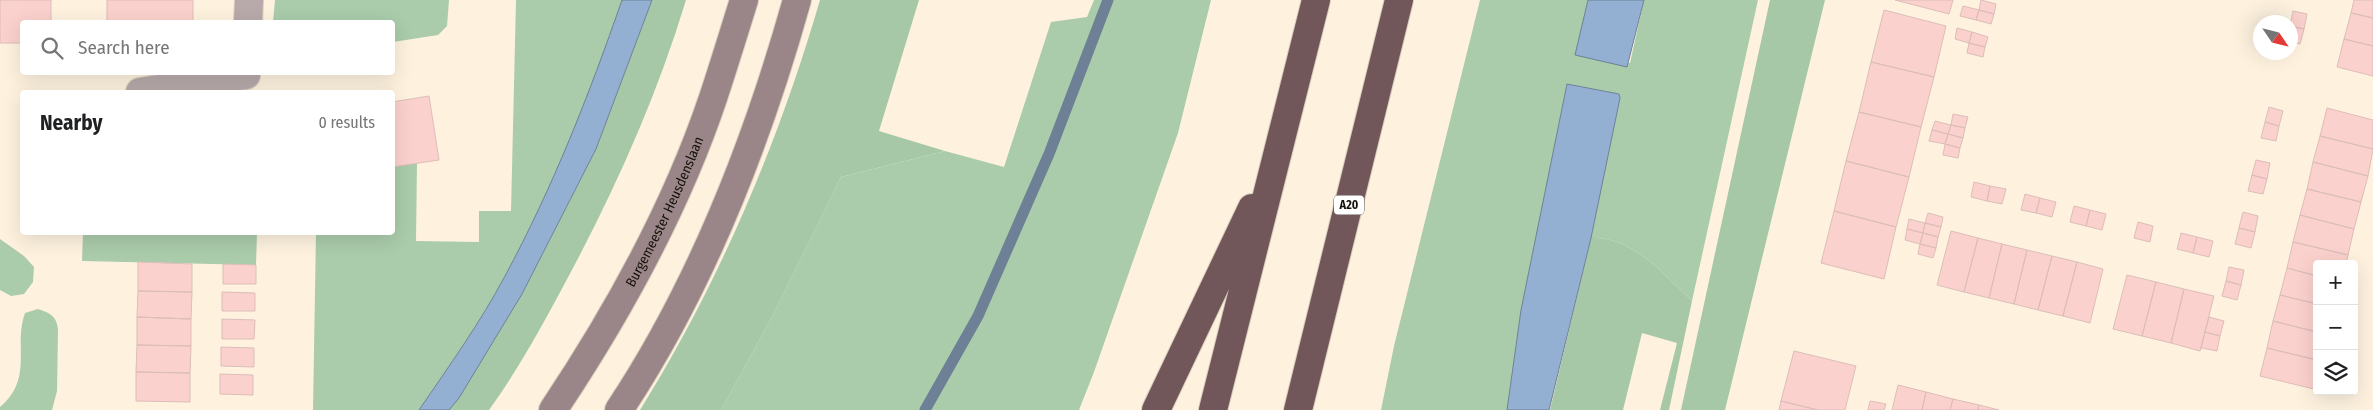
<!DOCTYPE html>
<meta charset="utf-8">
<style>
:root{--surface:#fff;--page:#f6f6f6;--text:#202124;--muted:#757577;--line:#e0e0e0}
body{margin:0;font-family:"Fira Sans Condensed",sans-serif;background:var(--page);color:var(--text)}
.controls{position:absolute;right:15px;bottom:15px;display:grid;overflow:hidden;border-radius:5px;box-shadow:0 5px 20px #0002}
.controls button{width:45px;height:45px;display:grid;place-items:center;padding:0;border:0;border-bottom:1px solid var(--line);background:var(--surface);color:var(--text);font:25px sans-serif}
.compass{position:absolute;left:2253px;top:15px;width:45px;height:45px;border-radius:50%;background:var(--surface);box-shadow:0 5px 20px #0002;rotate:125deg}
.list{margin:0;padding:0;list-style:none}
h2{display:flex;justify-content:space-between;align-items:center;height:65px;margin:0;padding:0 20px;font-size:21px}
h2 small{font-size:16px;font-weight:400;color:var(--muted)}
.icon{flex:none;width:28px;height:28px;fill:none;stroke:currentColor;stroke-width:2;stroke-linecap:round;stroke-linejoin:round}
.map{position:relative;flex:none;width:2373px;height:410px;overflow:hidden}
.search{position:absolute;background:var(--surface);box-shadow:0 5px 20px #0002;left:20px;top:20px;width:375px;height:55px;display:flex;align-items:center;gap:12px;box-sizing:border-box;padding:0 18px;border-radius:5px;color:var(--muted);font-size:19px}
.panel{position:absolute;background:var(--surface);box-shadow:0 5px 20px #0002;left:20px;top:90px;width:375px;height:145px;border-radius:5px}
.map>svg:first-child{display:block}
.green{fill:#aaccab}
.forest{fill:#a6c8a6}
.water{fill:#93b0d3;stroke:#6d8096}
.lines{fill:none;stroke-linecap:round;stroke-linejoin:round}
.stream{stroke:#6d8096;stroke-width:11}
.building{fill:#fbd1cd;stroke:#dcbdba}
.street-casing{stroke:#d9cebd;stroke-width:30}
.secondary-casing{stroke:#d9cebd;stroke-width:30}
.highway-casing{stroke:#d9cebd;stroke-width:30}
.street{stroke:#b8aaab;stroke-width:28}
.secondary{stroke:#9a8688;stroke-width:28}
.highway{stroke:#72575a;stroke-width:28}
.labels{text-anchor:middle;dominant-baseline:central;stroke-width:4;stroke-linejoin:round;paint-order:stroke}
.shield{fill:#fff;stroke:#5b5852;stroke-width:1}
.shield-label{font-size:12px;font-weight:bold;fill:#151008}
.street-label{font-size:14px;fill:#151008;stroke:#fff}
</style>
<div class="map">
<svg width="2373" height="410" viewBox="0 0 2373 410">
<rect width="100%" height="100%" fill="#fef2df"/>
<path class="green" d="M275 0H449L447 26 438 35 393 42 392 22H273Z
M516 0H622C590 95 553 187 505 276 480 323 449 366 419 410H313L316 233 392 232 393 167 417 163 416 241 479 242V211H511Z
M1094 0H1211L1178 133 1094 372 1079 410H721L773 315 841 177 945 151 1004 167 1051 22 1087 17Z
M1480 0H1588L1576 55 1630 63 1644 0H1758L1692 301C1664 275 1633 236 1591 238L1620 98 1619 94 1567 84 1521 310 1507 410H1381L1394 346Z
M83 233H257L256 265 82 261Z
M0 239 24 256 34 267 33 282 24 294 11 296 0 290Z
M38 309C50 313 57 316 58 330L57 391 52 410H0V407C34 378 13 347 25 313Z"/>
<path class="forest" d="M652 0H686C656 99 614 192 565 283 542 326 518 370 489 410H449L522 294 596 149Z
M820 0H919L879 131 945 151 841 177 773 315 721 410H640C719 283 778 144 820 0Z
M1770 0H1825L1725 410H1681Z
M1591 238C1633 236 1664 275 1692 301L1669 410H1660L1677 343 1642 333 1623 410H1550Z"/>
<path class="water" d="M622 0H652L596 149 522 294 459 398 449 410H419C449 366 480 323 505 276 553 187 589 95 622 0Z
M1588 0H1644L1627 67 1575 55Z
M1567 84 1619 94 1620 98 1591 238 1549 410H1507L1521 310Z"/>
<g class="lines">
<path class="stream" d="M925 410 978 316 1049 154 1108 0"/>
</g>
<path class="building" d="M0 0H51V22H22V43H0Z
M107 0H193V22H107Z
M1895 0H1953L1949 14Z
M1981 0 1996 4 1994 14 1979 10Z
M2354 0H2373V18L2351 13Z
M1963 6 1979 10 1976 20 1960 16Z
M1884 10 1946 26 1934 77 1871 62Z
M1979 10 1994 14 1991 24 1976 20Z
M2293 11 2307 14 2304 29 2290 26Z
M2351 13 2373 18V46L2344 39Z
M2290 26 2304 29 2300 44 2290 42Z
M1957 28 1972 32 1969 43 1955 39Z
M1972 32 1988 37 1985 47 1969 43Z
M2344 39 2373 46V76L2337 67Z
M1969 43 1985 47 1983 57 1967 53Z
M1871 62 1934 77 1921 127 1859 112Z
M429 96 439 160 392 167V102Z
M2269 107 2283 111 2279 126 2265 122Z
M2327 108 2373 120V149L2320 136Z
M1859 112 1921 127 1909 177 1846 161Z
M1953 114 1968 117 1965 128 1951 125Z
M1935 121 1951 125 1948 134 1932 130Z
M2265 122 2279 126 2276 141 2261 138Z
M1951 125 1965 128 1963 138 1948 134Z
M1932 130 1948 134 1945 144 1929 141Z
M1948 134 1963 138 1960 148 1945 144Z
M2320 136 2373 149 2368 176 2313 162Z
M1945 144 1960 148 1958 158 1943 155Z
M2256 160 2270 163 2267 179 2252 175Z
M1846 161 1909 177 1896 227 1834 211Z
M2313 162 2368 176 2361 202 2307 189Z
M2252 175 2267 179 2263 194 2248 191Z
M1974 182 1990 186 1987 201 1971 197Z
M1990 186 2006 189 2002 204 1987 201Z
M2307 189 2361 202 2354 229 2300 215Z
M2025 194 2040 198 2036 213 2021 210Z
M2040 198 2056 202 2052 217 2036 213Z
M2074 206 2090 210 2086 226 2070 222Z
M2090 210 2106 214 2102 230 2086 226Z
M1834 211 1896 227 1884 279 1821 263Z
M2243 212 2258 216 2255 232 2239 228Z
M1928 213 1943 217 1941 227 1925 223Z
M2300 215 2354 229 2348 255 2293 242Z
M1909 219 1925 223 1923 233 1907 229Z
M2138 222 2153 226 2150 242 2134 238Z
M1925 223 1941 227 1938 237 1923 233Z
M2239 228 2255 232 2251 248 2235 244Z
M1907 229 1923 233 1920 244 1905 240Z
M1951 231 1978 238 1964 292 1937 285Z
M1923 233 1938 237 1936 248 1920 244Z
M2181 233 2197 237 2193 253 2177 249Z
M2197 237 2213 241 2209 257 2193 253Z
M1978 238 2002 244 1989 298 1964 292Z
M2293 242 2348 255 2346 264H2317V276L2287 268Z
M1920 244 1936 248 1933 258 1918 254Z
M2002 244 2027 250 2014 304 1989 298Z
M2027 250 2052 256 2038 310 2014 304Z
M2052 256 2077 262 2063 316 2038 310Z
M138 262 192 264V292L138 291Z
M2077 262 2103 269 2090 323 2063 316Z
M223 264 256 265V284H223Z
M2229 267 2244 270 2241 285 2226 281Z
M2287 268 2317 276V304L2280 295Z
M2127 275 2156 282 2142 336 2113 329Z
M2226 281 2241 285 2237 300 2222 296Z
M2156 282 2184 289 2171 343 2142 336Z
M2184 289 2214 296 2200 351 2171 343Z
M138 291 192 292 191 319 137 317Z
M222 292 255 293V311H222Z
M2280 295 2317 304V332L2273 321Z
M137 317 191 319V346L137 345Z
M2209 317 2224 321 2220 336 2205 332Z
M222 319 255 320 254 339H222Z
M2273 321 2317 332V360L2267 348Z
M2205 332 2220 336 2217 351 2201 348Z
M137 345 191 346 190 373 136 372Z
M221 347 254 348V367L221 366Z
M2267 348 2317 360 2314 389 2260 376Z
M1794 351 1856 366 1845 410H1818L1781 401Z
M136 372 190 373V402L136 401Z
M220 374 253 375V395L220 394Z
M1898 385 1926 392 1922 410H1892Z
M1926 392 1953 399 1950 410H1922Z
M1953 399 1979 405 1978 410H1950Z
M1781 401 1818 410H1779Z
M1870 401 1886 404 1884 410H1868Z
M1979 405 1999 410H1978Z"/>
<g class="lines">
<g class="street-casing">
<path id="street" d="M248 22 249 0
M140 92 246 75V72"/>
</g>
<g class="secondary-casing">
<g id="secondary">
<path id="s1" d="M553 410C618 313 676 208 713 98 724 65 734 32 744 0"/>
<path d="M619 410C702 285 757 143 797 0"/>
</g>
</g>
<g class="highway-casing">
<path id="highway" d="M1156 410 1252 208
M1213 410 1316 0
M1298 410 1399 0"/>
</g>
<use href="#street" class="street"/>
<use href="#secondary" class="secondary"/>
<use href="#highway" class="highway"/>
</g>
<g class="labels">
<rect class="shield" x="1334" y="195.5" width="30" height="19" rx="4"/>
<g class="shield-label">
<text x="1349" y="205">A20</text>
</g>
<g class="street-label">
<text stroke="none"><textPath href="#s1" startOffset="228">Burgemeester Heusdenslaan</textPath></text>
</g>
</g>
</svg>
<div class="controls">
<button>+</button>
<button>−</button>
<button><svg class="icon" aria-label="layers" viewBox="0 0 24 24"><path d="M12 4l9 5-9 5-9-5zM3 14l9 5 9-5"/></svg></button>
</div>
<svg class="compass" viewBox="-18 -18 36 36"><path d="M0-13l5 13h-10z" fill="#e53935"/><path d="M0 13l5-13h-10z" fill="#757577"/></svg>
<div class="search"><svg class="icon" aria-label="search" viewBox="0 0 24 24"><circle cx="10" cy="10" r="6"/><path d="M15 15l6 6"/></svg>Search here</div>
<section class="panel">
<h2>Nearby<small>0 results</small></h2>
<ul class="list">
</ul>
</section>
</div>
